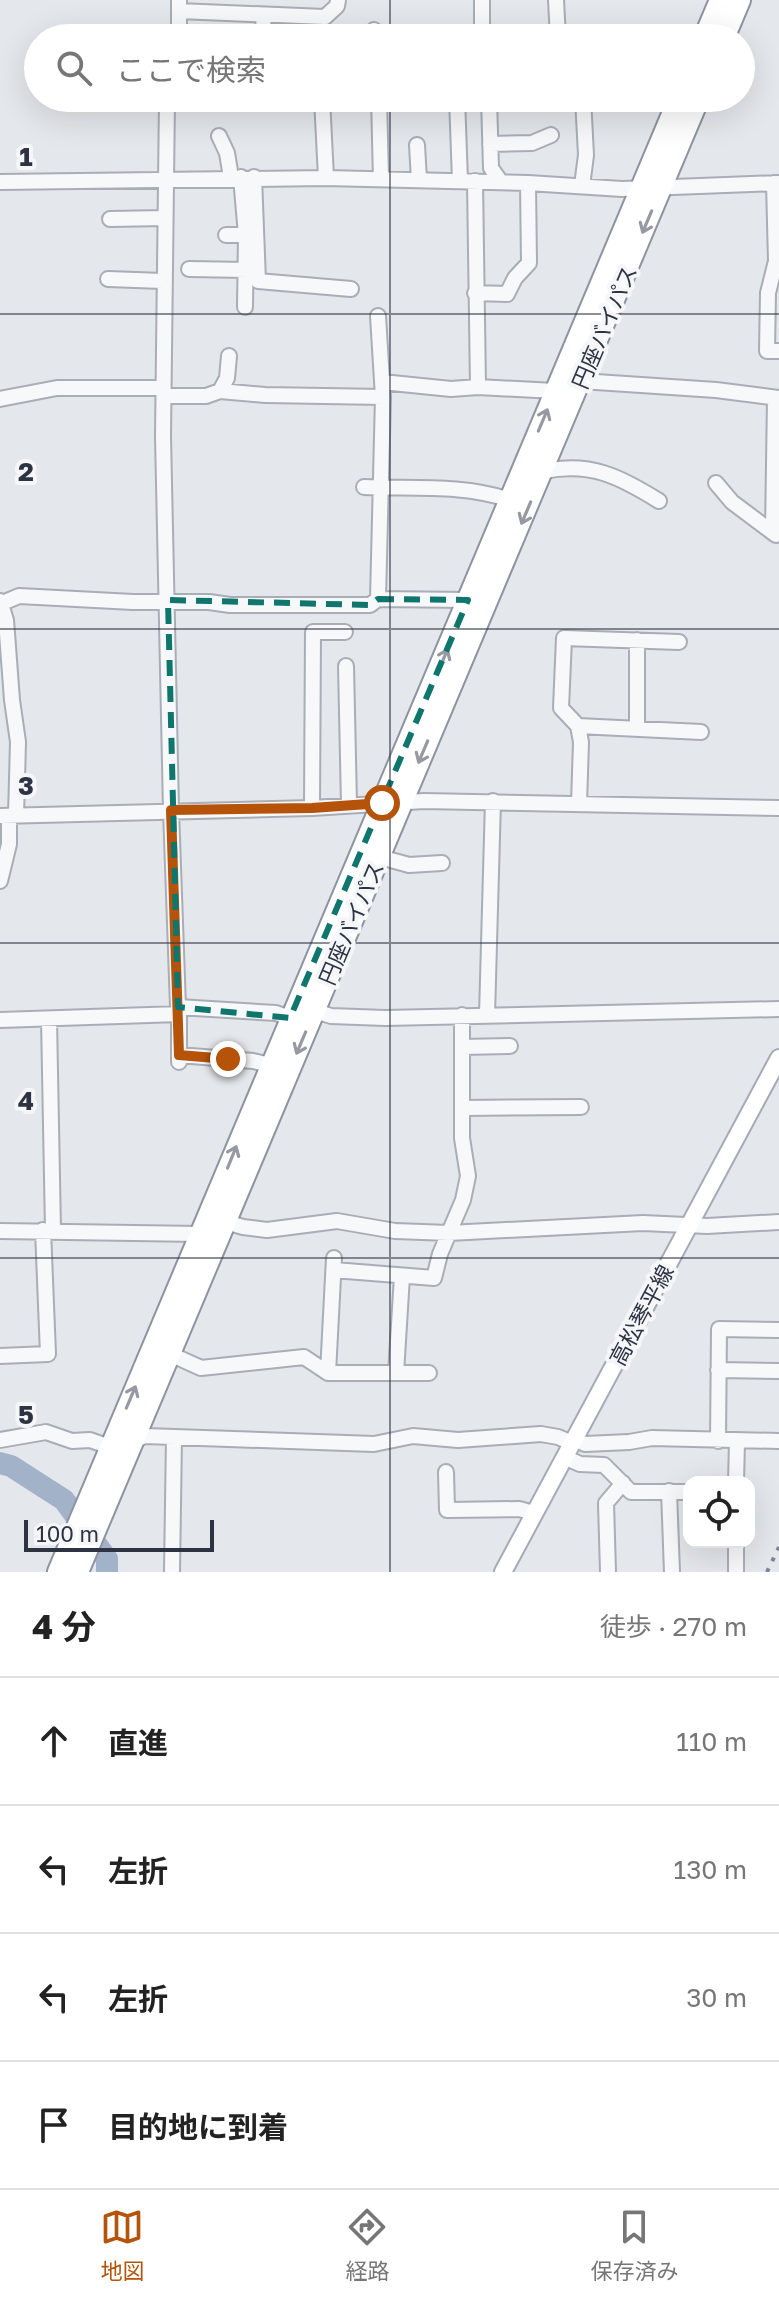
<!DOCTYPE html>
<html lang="ja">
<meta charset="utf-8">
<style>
:root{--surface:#fff;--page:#f6f6f6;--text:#222;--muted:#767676;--line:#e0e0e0;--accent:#b45309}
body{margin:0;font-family:"Golos Text","Noto Sans JP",sans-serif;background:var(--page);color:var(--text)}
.controls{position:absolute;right:24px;bottom:24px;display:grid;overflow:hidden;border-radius:16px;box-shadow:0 8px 32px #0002}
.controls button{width:72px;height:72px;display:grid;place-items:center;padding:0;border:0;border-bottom:2px solid var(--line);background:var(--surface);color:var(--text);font:40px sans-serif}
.scale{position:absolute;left:24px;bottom:20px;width:190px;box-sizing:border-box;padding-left:8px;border:4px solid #2d3343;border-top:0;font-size:22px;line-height:28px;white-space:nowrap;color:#2d3343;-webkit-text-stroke:6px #f4f6f8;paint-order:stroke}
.stop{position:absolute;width:24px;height:24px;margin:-18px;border:6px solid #b45309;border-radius:50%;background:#fff}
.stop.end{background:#b45309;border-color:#fff;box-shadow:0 2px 8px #0008}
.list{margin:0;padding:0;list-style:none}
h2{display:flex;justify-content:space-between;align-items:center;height:104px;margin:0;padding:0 32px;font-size:34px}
h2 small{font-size:26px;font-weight:400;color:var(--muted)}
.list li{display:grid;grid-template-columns:52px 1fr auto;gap:24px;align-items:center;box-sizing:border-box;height:128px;padding:0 32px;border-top:2px solid var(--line)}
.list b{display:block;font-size:30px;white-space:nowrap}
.list em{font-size:26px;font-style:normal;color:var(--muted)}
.icon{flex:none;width:44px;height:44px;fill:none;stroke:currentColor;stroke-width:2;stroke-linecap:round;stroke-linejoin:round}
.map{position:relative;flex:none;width:779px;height:1572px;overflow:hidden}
.search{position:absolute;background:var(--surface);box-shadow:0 8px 32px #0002;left:24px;right:24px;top:24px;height:88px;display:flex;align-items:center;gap:20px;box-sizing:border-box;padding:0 28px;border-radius:44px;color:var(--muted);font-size:30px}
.sheet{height:616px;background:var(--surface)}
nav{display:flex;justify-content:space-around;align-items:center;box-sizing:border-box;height:112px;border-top:2px solid var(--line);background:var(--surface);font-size:22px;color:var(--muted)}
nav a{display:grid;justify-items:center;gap:4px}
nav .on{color:var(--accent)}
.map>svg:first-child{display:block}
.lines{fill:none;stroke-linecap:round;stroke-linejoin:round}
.river{stroke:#a2b2c9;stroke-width:22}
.minor-casing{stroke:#a9adb5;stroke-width:18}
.major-casing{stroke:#a4aab6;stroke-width:20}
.highway-casing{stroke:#8c93a1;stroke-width:24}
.minor{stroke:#f7f8fa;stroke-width:14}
.major{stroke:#fff;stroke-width:16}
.highway{stroke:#fff;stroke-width:20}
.rail{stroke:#7e8594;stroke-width:4;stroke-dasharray:4 8;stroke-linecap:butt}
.oneway{stroke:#9699a1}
.route{stroke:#b45309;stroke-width:10}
.marked{fill:none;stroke:#0f766e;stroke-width:6;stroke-dasharray:16 10;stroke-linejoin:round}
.grid{fill:none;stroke:#2d3343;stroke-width:2;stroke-opacity:0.55}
.labels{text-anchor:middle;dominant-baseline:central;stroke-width:8;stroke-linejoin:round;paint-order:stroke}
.street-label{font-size:22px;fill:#2d3343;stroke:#f4f6f8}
.grid-label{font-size:26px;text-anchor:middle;font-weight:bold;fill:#2d3343;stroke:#f4f6f8;stroke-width:8;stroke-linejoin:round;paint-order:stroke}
</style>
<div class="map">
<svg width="779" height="1572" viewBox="0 0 779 1572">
<rect width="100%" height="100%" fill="#e4e7eb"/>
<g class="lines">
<path class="river" d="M0 1463 11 1466 64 1500 107 1559V1572"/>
<g class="minor-casing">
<path id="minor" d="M482 0V38
M556 0 558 38
M179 11 325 17 337 6 338 0
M263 15 264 38
M374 30 375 38
M168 38V34L179 30V0
M167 98 163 436 171 810 178 1007
M322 98 326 178
M379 98 381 179
M457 98 460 181
M489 98 491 168 501 182
M219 136 227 153 231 177
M490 144 532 143 551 135
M417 145 419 180
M241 177 246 235 245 307
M254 177 258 281 351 289
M475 181 478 387
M0 182 326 178 528 183 622 189 779 183
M774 183 776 261 768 293 767 351H779
M582 186 586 155 583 98
M110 219 164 218
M226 235H246
M189 269 247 270
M108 279 163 281
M475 293 507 294 515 278 529 263 528 183
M581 381 716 390 779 398
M382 382 451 389 478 387 555 391
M220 391 227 378 229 356
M164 396H206L220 391 265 395 383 397
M0 399 57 388H163
M544 471C591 462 619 476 659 501
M716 483 732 502 776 535
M364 487C413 489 463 484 510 500
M773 532 775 398
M378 599 383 397 378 316
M0 601 6 620 12 700 18 742 16 816
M0 604 19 596 133 602H209L230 605H370L378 599 468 600
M346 666 349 804
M578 726 701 732
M637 729V640
M579 804 581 742 578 726 561 708 564 638 679 642
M312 808 313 632H345
M0 816 312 808 424 801 779 808
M380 857 409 865 442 863
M0 881 9 844V816
M315 1011 331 1016 385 1018 779 1009
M179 1014V1062
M487 1015 493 801
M49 1019 53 1230
M0 1020 179 1014 178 1007 276 1013 290 1018
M462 1047 510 1046
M179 1055 253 1061 271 1065
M462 1108 581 1107
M226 1222 243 1227 267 1230 337 1221 395 1231 449 1233 643 1223 707 1226 779 1222
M0 1231 200 1234
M334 1270 434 1278 440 1254 463 1200 468 1176 462 1138V1015
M170 1354 201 1368 304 1357 328 1373H429
M0 1356 48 1354 43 1230
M718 1370 779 1371
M328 1373 334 1258
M396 1373 402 1276
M129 1439 133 1441 145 1436 374 1444 413 1436 458 1440 541 1434 558 1437 572 1443
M574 1439 585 1444 629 1442 652 1438 779 1441
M0 1440 46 1432 72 1441 90 1440 110 1447
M718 1441 719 1329 779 1330
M564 1457 580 1464 604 1465 631 1492H689
M446 1472 447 1510 519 1509 534 1513
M736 1482 737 1441
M669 1491 672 1572
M736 1542V1572
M172 1572 174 1437
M608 1572 606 1503 623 1483"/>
</g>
<g class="major-casing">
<path id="major" d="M503 1572 779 1058"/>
</g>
<g class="highway-casing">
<path id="highway" d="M704 38 720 0
M724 38 740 0
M58 1572 679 98
M78 1572 699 98"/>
</g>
<use href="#minor" class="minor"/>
<use href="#major" class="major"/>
<use href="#highway" class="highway"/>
<path class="rail" d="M767 1572 779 1547"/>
</g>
<defs><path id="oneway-shaft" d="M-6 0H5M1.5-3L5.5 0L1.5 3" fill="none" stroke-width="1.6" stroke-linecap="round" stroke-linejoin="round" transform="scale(2)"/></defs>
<g class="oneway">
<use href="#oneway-shaft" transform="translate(647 222) rotate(113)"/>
<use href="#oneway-shaft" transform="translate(543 420) rotate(-67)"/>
<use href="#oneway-shaft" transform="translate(526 513) rotate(113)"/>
<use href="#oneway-shaft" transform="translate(443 660) rotate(-67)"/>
<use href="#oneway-shaft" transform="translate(423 752) rotate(113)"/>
<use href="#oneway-shaft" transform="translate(301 1043) rotate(113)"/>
<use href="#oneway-shaft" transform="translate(232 1157) rotate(-68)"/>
<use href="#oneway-shaft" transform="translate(131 1397) rotate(-67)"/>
</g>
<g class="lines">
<path class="route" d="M228 1059 179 1055 171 810 312 808 382 803"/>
</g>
<path class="marked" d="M378 599 468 600 290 1018 178 1007 168 600 370 605Z"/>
<path class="grid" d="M390 0V38M390 98V1572M0 314H779M0 629H779M0 943H779M0 1258H779"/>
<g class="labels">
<g class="street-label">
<text transform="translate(604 327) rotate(-67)">円座バイパス</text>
<text transform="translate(351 923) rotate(-67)">円座バイパス</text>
<text transform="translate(641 1315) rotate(-62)">高松琴平線</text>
</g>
</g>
<g class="grid-label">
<text x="26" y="166">1</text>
<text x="26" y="481">2</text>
<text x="26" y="795">3</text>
<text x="26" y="1110">4</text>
<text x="26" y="1424">5</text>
</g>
</svg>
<div class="controls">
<button><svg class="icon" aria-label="locate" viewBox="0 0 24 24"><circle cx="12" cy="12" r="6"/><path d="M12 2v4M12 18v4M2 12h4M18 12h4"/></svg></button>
</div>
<div class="scale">100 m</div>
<div class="stop" style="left:382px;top:803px"></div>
<div class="stop end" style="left:228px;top:1059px"></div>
<div class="search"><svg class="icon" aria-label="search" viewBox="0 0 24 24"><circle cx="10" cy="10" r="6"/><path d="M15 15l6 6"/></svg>ここで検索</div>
</div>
<section class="sheet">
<h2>4 分<small>徒歩 · 270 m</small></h2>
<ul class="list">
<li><svg class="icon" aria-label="ahead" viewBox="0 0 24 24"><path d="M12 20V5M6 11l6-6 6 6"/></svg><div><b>直進</b></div><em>110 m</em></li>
<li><svg class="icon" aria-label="left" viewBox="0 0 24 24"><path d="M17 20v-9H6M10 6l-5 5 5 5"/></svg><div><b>左折</b></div><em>130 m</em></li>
<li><svg class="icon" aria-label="left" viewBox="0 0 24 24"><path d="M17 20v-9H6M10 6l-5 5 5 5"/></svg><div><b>左折</b></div><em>30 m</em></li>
<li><svg class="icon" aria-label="arrive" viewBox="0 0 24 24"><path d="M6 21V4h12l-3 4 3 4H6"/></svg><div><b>目的地に到着</b></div></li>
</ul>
</section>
<nav>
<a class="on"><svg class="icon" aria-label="map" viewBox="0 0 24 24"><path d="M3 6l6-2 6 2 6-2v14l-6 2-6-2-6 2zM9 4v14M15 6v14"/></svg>地図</a>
<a><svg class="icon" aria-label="directions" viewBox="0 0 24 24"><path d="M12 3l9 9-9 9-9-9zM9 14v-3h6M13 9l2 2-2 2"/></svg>経路</a>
<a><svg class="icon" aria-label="saved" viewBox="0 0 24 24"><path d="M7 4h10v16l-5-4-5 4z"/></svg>保存済み</a>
</nav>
